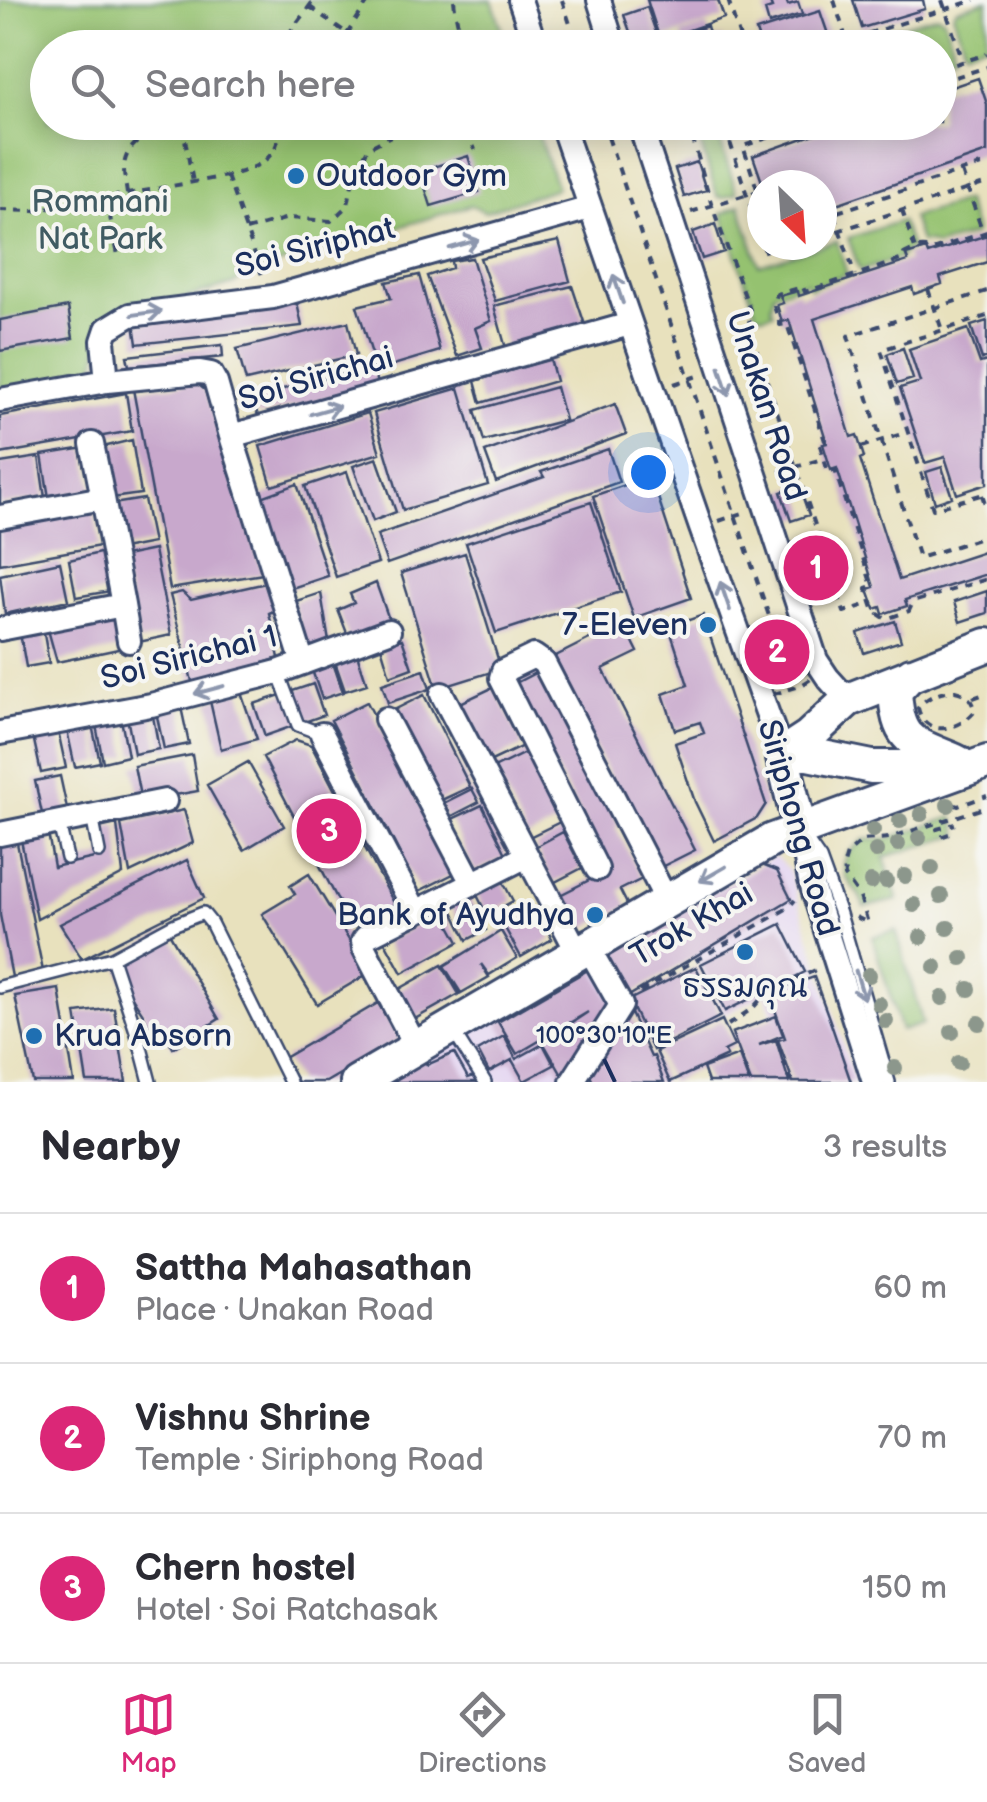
<!DOCTYPE html>
<meta charset="utf-8">
<style>
:root{--surface:#fff;--page:#f7f7f7;--text:#2b2b33;--muted:#7c7c81;--line:#e1e1e2;--accent:#db2777}
body{margin:0;font-family:"Balsamiq Sans","Playpen Sans Thai",sans-serif;background:var(--page);color:var(--text)}
.compass{position:absolute;left:747px;top:170px;width:90px;height:90px;border-radius:50%;background:var(--surface);box-shadow:0 5px 25px #0003;rotate:155deg}
.you{position:absolute;left:648px;top:472px;width:35px;height:35px;margin:-25px;border:8px solid #fff;border-radius:50%;background:#1a73e8;box-shadow:0 0 0 15px #1a73e833}
.badge{display:grid;place-items:center;width:65px;height:65px;border-radius:50%;background:var(--accent);color:#fff;font-size:32px;font-weight:700}
.pin{position:absolute;translate:-50% -50%;border:5px solid #fff;box-shadow:0 2px 10px #0006}
.list{margin:0;padding:0;list-style:none}
h2{display:flex;justify-content:space-between;align-items:center;height:130px;margin:0;padding:0 40px;font-size:42px}
h2 small{font-size:32px;font-weight:400;color:var(--muted)}
.list li{display:grid;grid-template-columns:65px 1fr auto;gap:30px;align-items:center;box-sizing:border-box;height:150px;padding:0 40px;border-top:2px solid var(--line)}
.list b{display:block;font-size:38px;white-space:nowrap}
.list p{margin:0;font-size:32px;white-space:nowrap;color:var(--muted)}
.list em{font-size:32px;font-style:normal;color:var(--muted)}
.icon{flex:none;width:55px;height:55px;fill:none;stroke:currentColor;stroke-width:2;stroke-linecap:round;stroke-linejoin:round}
.map{position:relative;flex:none;width:987px;height:1082px;overflow:hidden}
.search{position:absolute;background:var(--surface);box-shadow:0 5px 25px #0003;left:30px;right:30px;top:30px;height:110px;display:flex;align-items:center;gap:25px;box-sizing:border-box;padding:0 35px;border-radius:55px;color:var(--muted);font-size:38px}
.sheet{height:580px;background:var(--surface)}
nav{display:flex;justify-content:space-around;align-items:center;box-sizing:border-box;height:140px;border-top:2px solid var(--line);background:var(--surface);font-size:28px;color:var(--muted)}
nav a{display:grid;justify-items:center;gap:5px}
nav .on{color:var(--accent)}
.map>svg:first-child{display:block}
.built{fill:#e3d3f2}
.green{fill:#95c270;stroke:#587867;stroke-width:2.5}
.building{fill:#c8a8cc}
.lines{fill:none;stroke-linecap:round;stroke-linejoin:round}
.lane-casing{stroke:#3a4a6c;stroke-width:16}
.street-casing{stroke:#3a4a6c;stroke-width:28}
.secondary-casing{stroke:#3a4a6c;stroke-width:38}
.path{stroke:#3a4a6c;stroke-width:4;stroke-dasharray:8 8;stroke-linecap:butt}
.lane{stroke:#fff;stroke-width:11}
.street{stroke:#fff;stroke-width:22}
.secondary{stroke:#fff;stroke-width:32}
.tree{fill:#8c978c}
.oneway{stroke:#8d97ae}
.ticks{fill:none;stroke:#1b2f5e;stroke-width:4}
.poi-dot{fill:#1f6fb2;stroke:#f6f6f2;stroke-width:4}
.labels{text-anchor:middle;dominant-baseline:central;stroke-width:8;stroke-linejoin:round;paint-order:stroke}
.poi-label{font-size:32px;fill:#1b2f5e;stroke:#f6f6f2;text-anchor:start}
.park-label{font-size:32px;fill:#405b63;stroke:#f6f6f2}
.street-label{font-size:32px;fill:#1b2f5e;stroke:#f6f6f2}
.ticks-label{font-size:25px;text-anchor:middle;fill:#1b2f5e;stroke:#f6f6f2;stroke-width:8;stroke-linejoin:round;paint-order:stroke}
</style>
<div class="map">
<svg width="987" height="1082" viewBox="0 0 987 1082">
<rect width="100%" height="100%" fill="#f6f6f2"/>
<filter id="ink" filterUnits="userSpaceOnUse"><feTurbulence type="fractalNoise" baseFrequency=".01" numOctaves="2"/><feDisplacementMap in="SourceGraphic" scale="20" xChannelSelector="R" yChannelSelector="G"/><feConvolveMatrix kernelMatrix="1 2 1 2 8 2 1 2 1" color-interpolation-filters="sRGB"/></filter>
<filter id="wash" filterUnits="userSpaceOnUse"><feTurbulence type="fractalNoise" baseFrequency=".0048" numOctaves="4" result="noise"/><feDisplacementMap in="SourceGraphic" scale="40" xChannelSelector="R" yChannelSelector="G"/><feGaussianBlur stdDeviation="2.25" result="paint"/><feColorMatrix in="noise" values="0 0 0 0 0 0 0 0 0 0 0 0 0 0 0 0 0 1.4 0 .05"/><feComposite in="paint" operator="in"/></filter>
<g filter="url(#wash)">
<rect width="100%" height="100%" fill="#e8e1bd"/>
<path class="built" d="M775 856 789 870 855 1082H796L766 994 724 1015 693 955 611 1004 565 1082H377Z"/>
<path class="green" d="M0 0H492L508 47 48 48V122L534 123 557 188 485 212 471 205 246 274 234 284 104 321 93 379 0 396Z
M987 0V43L965 50 953 14 956 9Z
M938 15 944 19 955 53 940 58V48L853 47 856 39Z
M694 123H735L716 129 737 193 722 198 717 196Z
M965 201 975 231 973 235 936 246 927 242H920L912 217Z
M740 205 759 265 837 241 847 274 810 288 807 282 774 293 771 307 773 313 763 316 756 313 722 214Z
M901 221 911 247 903 253 900 258 860 271 848 238Z
M789 623 807 675 772 687 754 635Z
M953 817 959 835 884 857 898 900 864 907 860 897 845 876 844 864 847 854 863 840 889 838Z
M896 930 923 1024 901 1031 872 937Z"/>
<g id="blocks">
<path class="building" d="M647 0H718L724 18 660 40Z
M769 0H786L788 5 798 2 802 14 769 24 765 10 772 8Z
M853 0H923L925 9 862 28Z
M647 7 658 38 635 46 624 15Z
M820 11 830 40 807 48H762L756 31Z
M707 26 711 41 722 37 726 48H700L699 44 685 48 681 35Z
M978 78 987 104V152L822 209V185H763L753 156 848 122H940V91Z
M468 156 479 192 431 206 420 171Z
M697 162 706 190 684 197 675 169Z
M715 224 724 252 702 259 693 232Z
M987 235V262L940 277 942 284 914 294 912 287 814 319 851 437 857 435 864 457 860 459 899 580 987 551V574L905 600 907 606 883 614 881 607 875 609 868 589 874 587 837 468 831 470 823 444 827 443 789 320 782 322 777 305 783 303 780 296 798 291 799 296 908 261 906 255 926 249 928 254Z
M559 241 570 281 495 301 480 258Z
M472 258 491 321 475 328 482 348 457 356 427 276 452 268 451 261Z
M419 275 440 351 377 370 357 306 391 298 386 282Z
M572 286 587 331 507 352 494 306Z
M297 303 302 326 137 344 134 324Z
M68 307 73 338 0 351V320Z
M987 321V357L982 359 971 326Z
M348 322 356 355 246 381 237 349Z
M968 329 980 363 987 361V484L957 494 945 457 925 463 900 388 920 382 909 349Z
M222 345 223 357 129 366 127 356Z
M903 348 913 379 897 384 887 354Z
M550 359 556 381 481 403 475 381Z
M373 366 377 385 258 416 252 397Z
M196 383 205 390 263 574 170 589 133 389Z
M556 387 565 420 484 441 475 410Z
M459 388 488 485 403 510 374 413Z
M126 393 132 431 0 454V416Z
M615 404 626 434 496 482 485 452Z
M368 413 380 453 272 486 260 446Z
M132 440 141 494 111 498 99 448Z
M85 448 93 490 49 498 42 455Z
M608 449 619 482 387 564 377 535 544 477 541 472Z
M39 457 45 498 0 505V463Z
M377 458 396 512 373 521 353 466Z
M942 467 952 497 935 503 926 472Z
M347 472 378 563 336 577 305 486Z
M651 476 691 598 634 618 593 496Z
M297 484 328 576 286 590 256 499Z
M799 486 809 515 791 521 781 492Z
M144 499 153 543 122 549 113 504Z
M591 502 621 592 496 633 466 543Z
M93 505 100 546 0 564V524Z
M816 540 833 590 815 595 799 545Z
M154 550 171 635 139 642 120 557Z
M104 552 110 591 76 597 69 560Z
M465 553 501 669 437 689 401 573Z
M60 562 68 600 5 614 0 575Z
M266 583 276 610 269 613 279 658 193 685 170 595 182 592 191 600Z
M376 583 391 625 350 641 338 610 354 603 350 594Z
M987 591V613L960 622 954 602Z
M321 593 330 648 307 654 293 602Z
M117 612 123 648 57 662 47 626Z
M703 615 766 804 757 818 714 841 695 802 675 743 704 733 700 722 675 730 663 694 688 685 669 627Z
M895 621 901 641 864 653 858 633Z
M623 622 638 652 603 669 695 850 657 869 550 659Z
M43 628 49 663 26 667 20 633Z
M402 639 412 668 390 676 381 646Z
M357 654 367 684 345 691 335 662Z
M333 663 343 692 322 699 312 670Z
M424 670 430 689 388 703 382 684Z
M541 670 619 825 615 826 642 879 620 890 628 906 578 931 560 895 609 870 512 685Z
M313 684 324 715 265 736 254 704Z
M494 687 523 746 487 763 458 704Z
M240 690 257 739 221 749 210 701Z
M424 695 470 787 435 803 390 712Z
M367 702 455 873 419 891 331 720Z
M181 707 189 744 164 749 156 712Z
M152 711 159 749 134 754 127 717Z
M121 719 128 756 103 762 96 725Z
M92 725 100 762 75 767 67 730Z
M58 731 66 768 41 773 33 736Z
M296 740 311 745 395 905 352 927 263 757Z
M529 751 562 821 527 838 494 768Z
M192 755 198 791 141 801 134 766Z
M248 762 284 826 244 850 207 785Z
M60 776 68 813 43 818 35 781Z
M472 789 479 802 446 819 440 805Z
M482 805 507 856 475 872 450 820Z
M184 810 193 843 130 873 121 824Z
M117 824 123 874 37 919 21 840 48 833 54 867 103 856 99 828Z
M563 832 582 868 553 883 535 847Z
M16 838 43 971 12 977 0 915V841Z
M187 860 204 898 82 959 60 924Z
M762 865 777 871 791 899 622 1000 599 962Z
M309 874 369 973 317 1004 262 914 295 894 290 886Z
M502 880 513 901 487 915 476 893Z
M468 896 486 930 467 940 450 905Z
M537 910 552 939 521 957 505 928Z
M442 911 459 942 402 973 385 942Z
M781 924 805 972 725 1011 701 964Z
M168 931 219 1019 173 1048 162 1028 149 1027 143 1014 126 988 116 959Z
M501 931 517 958 489 975 481 964 489 977 461 993 444 966Z
M442 965 459 994 413 1020 396 991Z
M593 967 614 1008 569 1075H562L543 1042 588 1012 517 1054 498 1022Z
M696 967 721 1016 653 1050 629 1000Z
M814 977 830 1021 851 1082H793L778 1040 785 1038 769 993Z
M59 989 74 1082H33L15 996Z
M378 1003 400 1039 326 1082H298L284 1058Z
M114 1008 126 1082H87L76 1013Z
M629 1009 651 1057 654 1056 664 1082H593L586 1067Z
M776 1016 783 1035 759 1045 776 1040 789 1082H751L732 1033Z
M722 1020 734 1046 724 1051 727 1056 670 1082 656 1051Z
M504 1036 516 1059 543 1044 554 1065 524 1081 512 1060 489 1072 478 1051Z
M454 1053 468 1078 474 1076 477 1082H380L422 1057 427 1065Z
M739 1055 749 1082H708L703 1068Z"/>
</g>
</g>
<g filter="url(#ink)">
<use href="#blocks" fill-opacity="0" stroke="#3a4a6c" stroke-width="2.5"/>
<g class="lines">
<g class="lane-casing">
<path id="lane" d="M278 672 298 725 322 734
M92 816 99 852
M59 823 67 858
M808 842 820 859 840 914 889 1082
M112 958 139 1040 150 1082
M0 987 112 958 173 925 203 913 211 923 290 1082
M453 1031 485 1082"/>
</g>
<g class="street-casing">
<path id="street" d="M520 0 536 48
M599 0 614 48
M561 122 701 528 782 754
M639 122 816 660 828 678 848 700
M107 381 103 341 107 329 130 315 273 297 590 208
M0 400 107 381 200 372 211 374 216 383 231 436 303 663
M231 436 630 324
M92 444 103 498
M0 517 103 498 123 605 0 629
M123 605 129 641
M442 694 578 953
M386 719 472 883
M0 733 151 705 278 672 389 631
M322 734 416 912
M800 830 810 880 874 1082
M0 834 165 801
M597 869 501 678 503 671 534 656 544 663 667 901
M416 1047 364 948 363 941 366 937 527 856
M572 1082 621 1005 588 947"/>
</g>
<g class="secondary-casing">
<path id="secondary" d="M911 674 895 691C898 744 913 742 958 762
M782 754 808 737 848 700 987 645
M782 754H808L872 767H946
M782 754 800 830
M357 1082 772 840 987 762"/>
</g>
<path class="path" d="M454 0C456 19 458 32 470 48
M562 0 578 48
M728 0 743 48
M834 0 849 48
M942 0 963 61
M310 7 348 34 362 48
M278 48 314 0
M338 48 369 0
M822 48 975 0
M940 69 987 54
M940 82 987 67
M603 122 772 625
M688 122 712 206 750 310 749 327 844 612 871 603
M468 131 475 150
M962 172 983 233
M227 176 262 275
M127 194C126 186 124 177 124 169 124 138 161 128 186 122L184 134 193 182
M106 198 118 255
M762 204 743 146 816 122
M0 210 33 211 227 176C259 167 280 160 280 122
M902 210 916 252
M691 212 758 191
M834 214 855 275
M822 217 987 163
M246 230 288 218 331 221 348 205 353 179 368 148 406 128 443 132 468 131 480 122
M987 232 932 250C921 245 914 249 904 254L903 259 805 292 803 287 777 294 774 306 780 325 787 324 825 441 819 442 828 472 835 470 872 586 866 588 874 611 886 619 909 611 913 602 987 579
M822 236 987 183
M762 242 728 136 770 122
M763 245 766 254 794 245
M928 289 942 330
M987 291 848 336 919 558 987 536
M987 316 881 350 933 509 987 493
M674 384 698 376
M861 447 908 432
M779 472 822 459
M982 495 987 510
M719 521 743 513
M791 619 811 679 800 686 774 694 750 632Z
M955 691C968 694 971 699 975 711 960 730 925 739 918 708 927 696 940 692 955 691Z
M973 698 987 693
M953 804 958 806 987 796
M949 834 940 837 937 829 955 824
M856 917 868 923 860 897 845 876 844 864 847 854 863 840 889 838 987 807
M640 992 788 908 795 900
M728 1025 753 1008 767 992 818 969
M783 1060 791 1082"/>
<use href="#lane" class="lane"/>
<use href="#street" class="street"/>
<use href="#secondary" class="secondary"/>
</g>
<g class="tree">
<circle cx="948" cy="805" r="8"/>
<circle cx="921" cy="814" r="8"/>
<circle cx="900" cy="821" r="8"/>
<circle cx="873" cy="830" r="8"/>
<circle cx="919" cy="838" r="8"/>
<circle cx="898" cy="844" r="8"/>
<circle cx="876" cy="851" r="8"/>
<circle cx="932" cy="868" r="8"/>
<circle cx="905" cy="876" r="8"/>
<circle cx="886" cy="881" r="8"/>
<circle cx="871" cy="882" r="8"/>
<circle cx="941" cy="896" r="8"/>
<circle cx="914" cy="905" r="8"/>
<circle cx="948" cy="928" r="8"/>
<circle cx="921" cy="937" r="8"/>
<circle cx="962" cy="958" r="8"/>
<circle cx="935" cy="967" r="8"/>
<circle cx="869" cy="975" r="8"/>
<circle cx="969" cy="989" r="8"/>
<circle cx="942" cy="998" r="8"/>
<circle cx="879" cy="1004" r="8"/>
<circle cx="886" cy="1021" r="8"/>
<circle cx="979" cy="1023" r="8"/>
<circle cx="952" cy="1032" r="8"/>
<circle cx="959" cy="1063" r="8"/>
<circle cx="895" cy="1068" r="8"/>
</g>
<defs><path id="oneway-shaft" d="M-6 0H5M1.5-3L5.5 0L1.5 3" fill="none" stroke-width="1.6" stroke-linecap="round" stroke-linejoin="round" transform="scale(2.5)"/></defs>
<g class="oneway">
<use href="#oneway-shaft" transform="translate(464 244) rotate(-16)"/>
<use href="#oneway-shaft" transform="translate(618 289) rotate(-109)"/>
<use href="#oneway-shaft" transform="translate(147 313) rotate(-8)"/>
<use href="#oneway-shaft" transform="translate(724 381) rotate(72)"/>
<use href="#oneway-shaft" transform="translate(325 410) rotate(-16)"/>
<use href="#oneway-shaft" transform="translate(725 596) rotate(-109)"/>
<use href="#oneway-shaft" transform="translate(209 690) rotate(165)"/>
<use href="#oneway-shaft" transform="translate(713 874) rotate(150)"/>
<use href="#oneway-shaft" transform="translate(860 985) rotate(73)"/>
</g>
</g>
<path class="ticks" d="M604 1059 615 1082"/>
<g class="poi-dot">
<circle cx="296" cy="176" r="10"/>
<circle cx="708" cy="625" r="10"/>
<circle cx="595" cy="915" r="10"/>
<circle cx="745" cy="952" r="10"/>
<circle cx="34" cy="1036" r="10"/>
</g>
<g class="labels">
<g class="poi-label">
<text x="316" y="176">Outdoor Gym</text>
<text x="688" y="625" text-anchor="end">7-Eleven</text>
<text x="575" y="915" text-anchor="end">Bank of Ayudhya</text>
<text x="745" y="987" text-anchor="middle">ธรรมคุณ</text>
<text x="54" y="1036">Krua Absorn</text>
</g>
<g class="park-label">
<text x="100" y="202">Rommani<tspan x="100" dy="37">Nat Park</tspan></text>
</g>
<g class="street-label">
<text transform="translate(315 248) rotate(-14)">Soi Siriphat</text>
<text transform="translate(316 379) rotate(-16)">Soi Sirichai</text>
<text transform="translate(766 406) rotate(72)">Unakan Road</text>
<text transform="translate(189 658) rotate(-14)">Soi Sirichai 1</text>
<text transform="translate(798 828) rotate(74)">Siriphong Road</text>
<text transform="translate(692 925) rotate(-30)">Trok Khai</text>
</g>
</g>
<g class="ticks-label">
<text x="604" y="1043">100°30'10"E</text>
</g>
</svg>
<svg class="compass" viewBox="-18 -18 36 36"><path d="M0-13l5 13h-10z" fill="#e53935"/><path d="M0 13l5-13h-10z" fill="#7c7c81"/></svg>
<div class="you"></div>
<div class="pin badge" style="left:816px;top:568px">1</div>
<div class="pin badge" style="left:777px;top:652px">2</div>
<div class="pin badge" style="left:329px;top:831px">3</div>
<div class="search"><svg class="icon" aria-label="search" viewBox="0 0 24 24"><circle cx="10" cy="10" r="6"/><path d="M15 15l6 6"/></svg>Search here</div>
</div>
<section class="sheet">
<h2>Nearby<small>3 results</small></h2>
<ul class="list">
<li><span class="badge">1</span><div><b>Sattha Mahasathan</b><p>Place · Unakan Road</p></div><em>60 m</em></li>
<li><span class="badge">2</span><div><b>Vishnu Shrine</b><p>Temple · Siriphong Road</p></div><em>70 m</em></li>
<li><span class="badge">3</span><div><b>Chern hostel</b><p>Hotel · Soi Ratchasak</p></div><em>150 m</em></li>
</ul>
</section>
<nav>
<a class="on"><svg class="icon" aria-label="map" viewBox="0 0 24 24"><path d="M3 6l6-2 6 2 6-2v14l-6 2-6-2-6 2zM9 4v14M15 6v14"/></svg>Map</a>
<a><svg class="icon" aria-label="directions" viewBox="0 0 24 24"><path d="M12 3l9 9-9 9-9-9zM9 14v-3h6M13 9l2 2-2 2"/></svg>Directions</a>
<a><svg class="icon" aria-label="saved" viewBox="0 0 24 24"><path d="M7 4h10v16l-5-4-5 4z"/></svg>Saved</a>
</nav>
